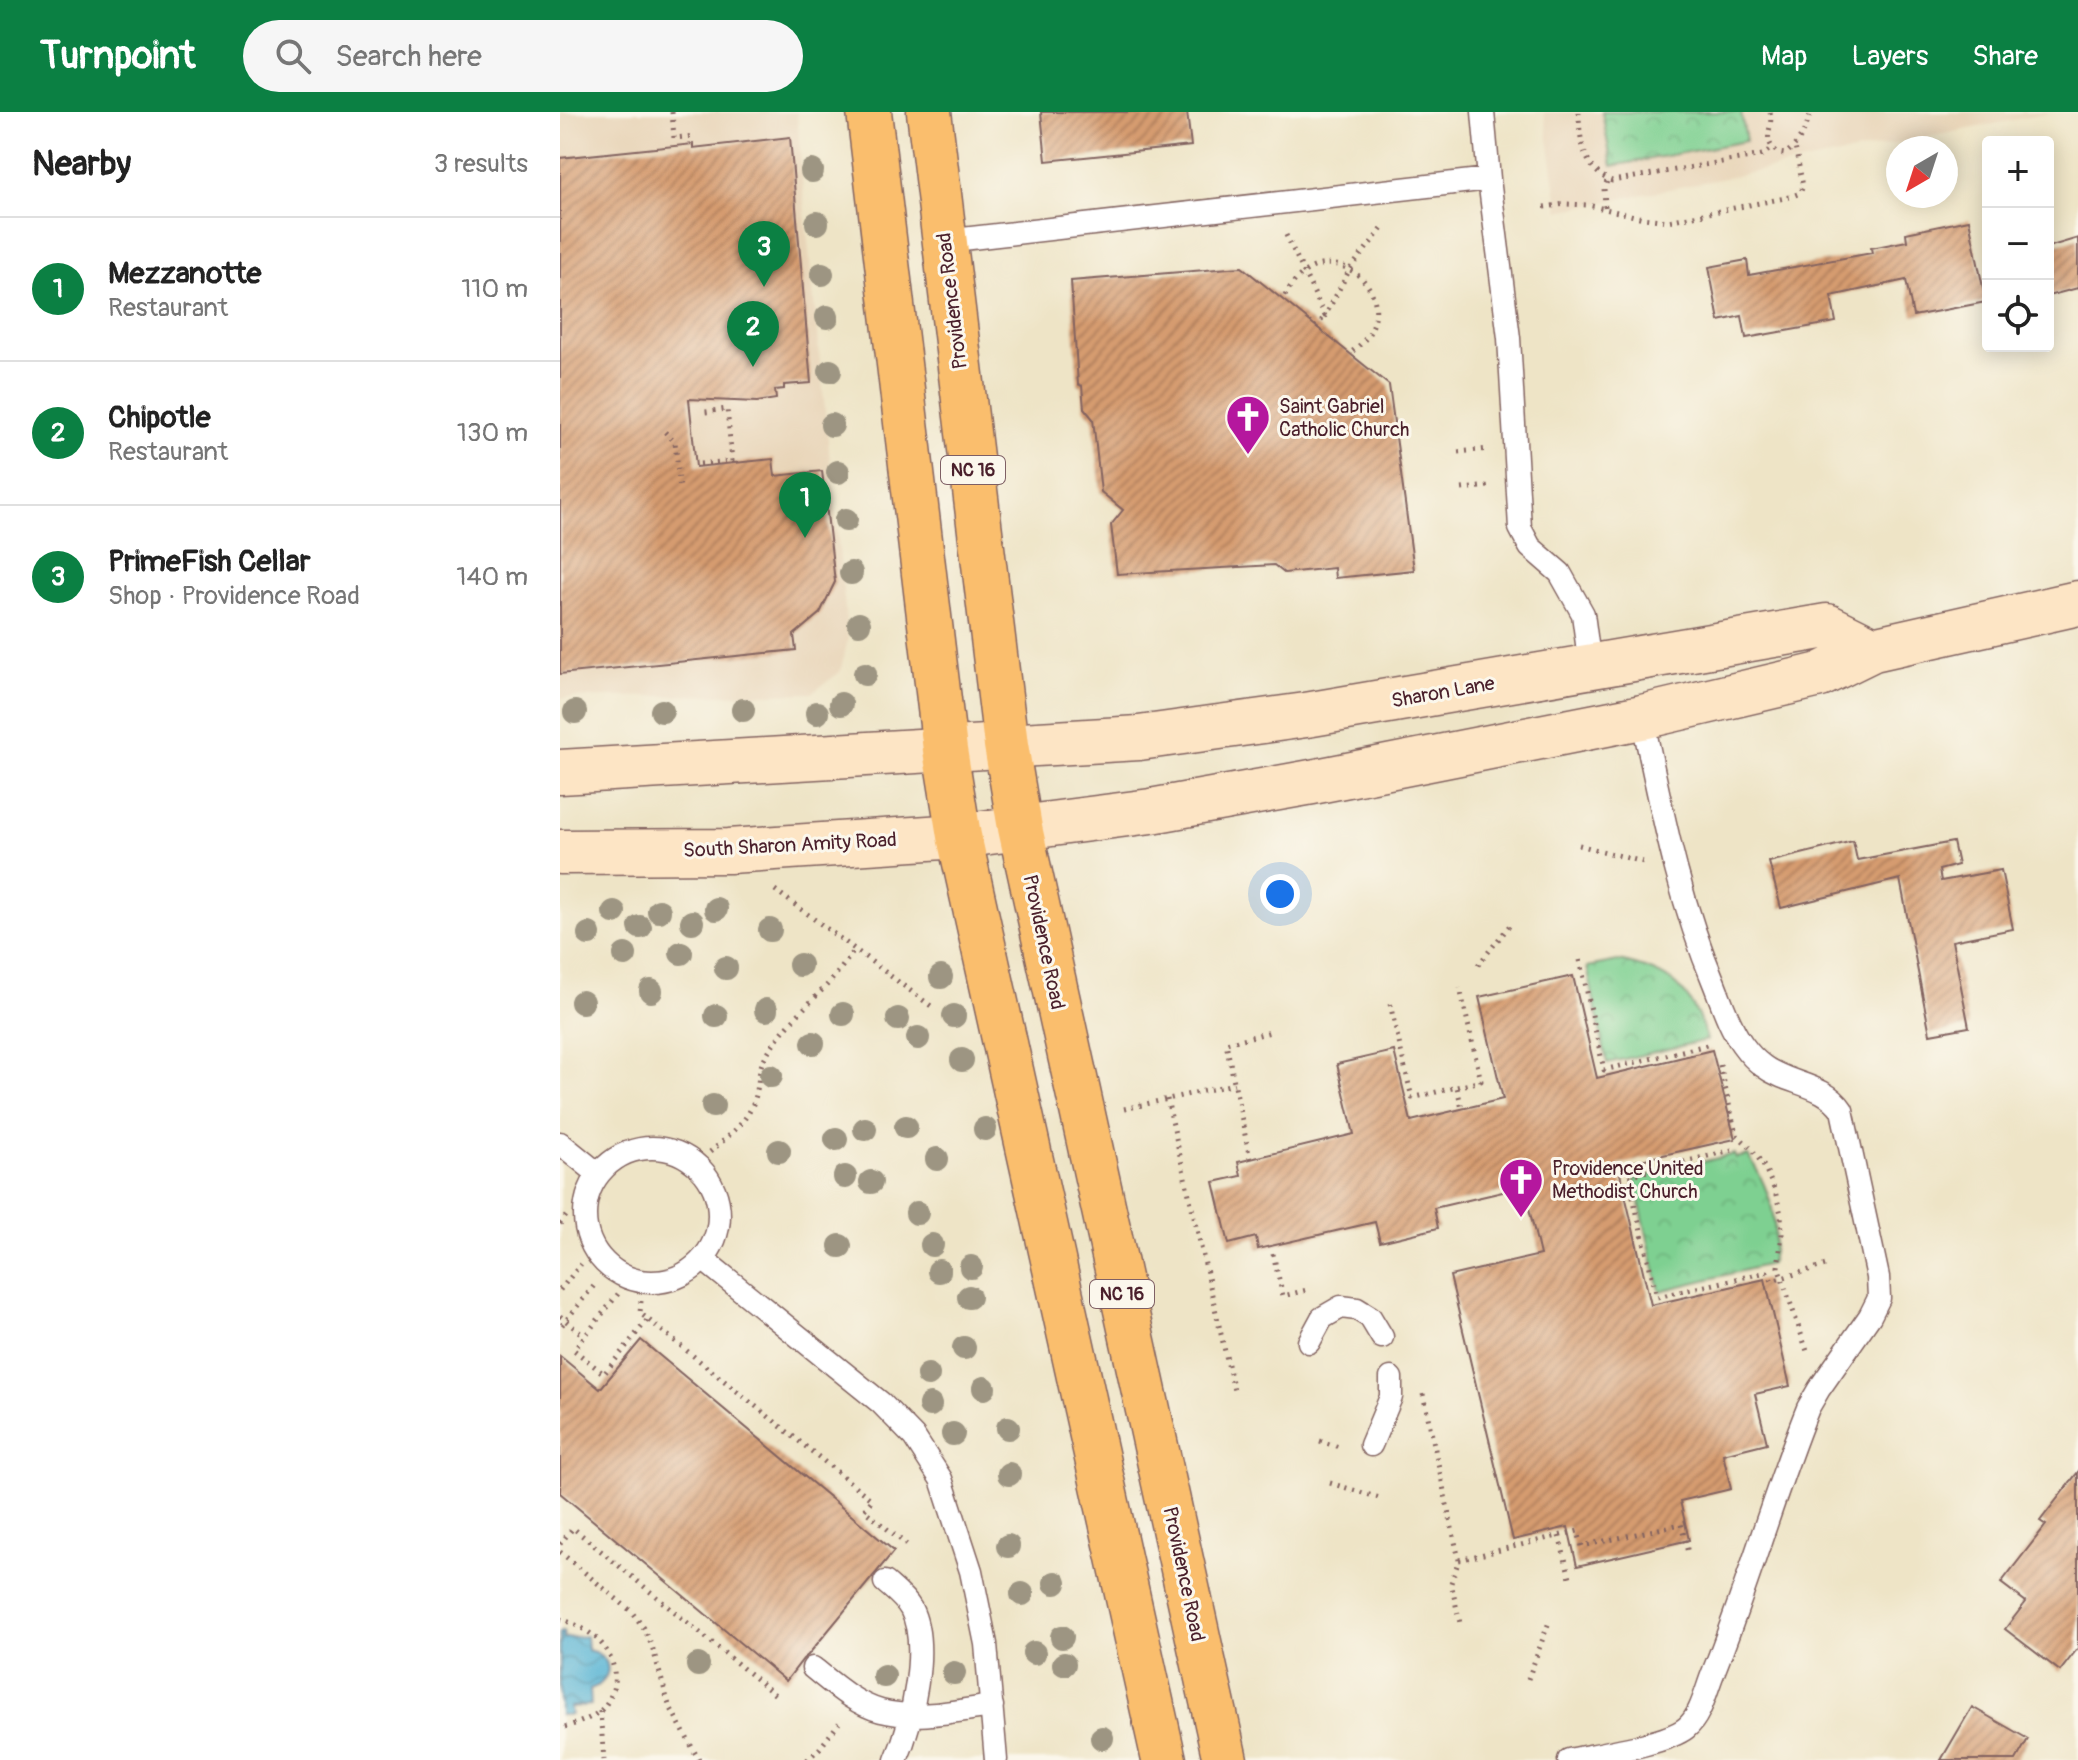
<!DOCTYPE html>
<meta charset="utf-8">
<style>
:root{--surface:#fff;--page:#f6f6f6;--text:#222;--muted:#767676;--line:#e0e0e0;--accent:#0b8043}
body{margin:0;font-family:Pangolin,sans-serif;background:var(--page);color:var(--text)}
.controls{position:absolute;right:24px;top:24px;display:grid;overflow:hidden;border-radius:8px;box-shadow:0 4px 20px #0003}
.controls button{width:72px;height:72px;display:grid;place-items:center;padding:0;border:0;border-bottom:2px solid var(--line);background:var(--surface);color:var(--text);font:40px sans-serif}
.compass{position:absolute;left:1326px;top:24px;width:72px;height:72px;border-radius:50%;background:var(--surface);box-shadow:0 4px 20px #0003;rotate:219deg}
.you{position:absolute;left:720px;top:782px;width:28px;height:28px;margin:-20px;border:6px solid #fff;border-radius:50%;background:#1a73e8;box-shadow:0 0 0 12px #1a73e833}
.badge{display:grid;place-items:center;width:52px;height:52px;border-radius:50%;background:var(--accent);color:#fff;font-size:26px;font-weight:700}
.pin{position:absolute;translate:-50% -66px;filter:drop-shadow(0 2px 4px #0008)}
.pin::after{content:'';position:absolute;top:42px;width:28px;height:24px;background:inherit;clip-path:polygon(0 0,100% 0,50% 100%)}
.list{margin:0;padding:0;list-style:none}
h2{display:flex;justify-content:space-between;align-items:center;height:104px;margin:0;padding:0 32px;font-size:34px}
h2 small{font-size:26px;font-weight:400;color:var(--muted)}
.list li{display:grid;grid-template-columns:52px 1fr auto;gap:24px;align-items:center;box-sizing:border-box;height:144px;padding:0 32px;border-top:2px solid var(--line)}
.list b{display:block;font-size:30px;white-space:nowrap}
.list p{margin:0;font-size:26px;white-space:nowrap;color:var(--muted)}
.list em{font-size:26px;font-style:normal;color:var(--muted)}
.icon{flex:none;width:44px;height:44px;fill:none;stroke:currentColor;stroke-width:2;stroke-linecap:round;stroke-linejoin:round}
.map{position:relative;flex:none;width:1518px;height:1648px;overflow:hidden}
header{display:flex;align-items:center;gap:48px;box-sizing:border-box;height:112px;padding:0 40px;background:var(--accent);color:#fff}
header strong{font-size:38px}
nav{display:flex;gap:44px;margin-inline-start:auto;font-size:28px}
.search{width:560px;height:72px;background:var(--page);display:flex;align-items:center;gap:20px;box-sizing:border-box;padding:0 28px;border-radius:44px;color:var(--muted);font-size:30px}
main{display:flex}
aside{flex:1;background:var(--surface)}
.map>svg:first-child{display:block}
.built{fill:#e8d4b7}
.park{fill:url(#park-crowns);stroke:#64785e;stroke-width:2}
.water{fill:url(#water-waves);stroke:#506a80;stroke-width:2}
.building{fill:url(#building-hatch)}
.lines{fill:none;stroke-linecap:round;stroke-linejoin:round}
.service-casing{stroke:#836461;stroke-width:25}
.secondary-casing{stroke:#836461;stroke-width:47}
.primary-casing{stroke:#836461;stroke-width:47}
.path{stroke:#836461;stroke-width:5;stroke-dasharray:2 6;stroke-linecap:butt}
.service{stroke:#fff;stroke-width:22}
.secondary{stroke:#fde5c5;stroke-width:44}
.primary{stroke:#fabe6d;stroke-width:44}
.tree{fill:#9d9582}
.labels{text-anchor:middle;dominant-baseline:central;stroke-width:6;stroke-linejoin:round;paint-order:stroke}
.shield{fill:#fbf7ec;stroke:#7f6065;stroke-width:2}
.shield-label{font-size:18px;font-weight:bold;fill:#4a1f2b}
.street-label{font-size:20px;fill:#4a1f2b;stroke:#fbf7ec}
.poi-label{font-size:20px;fill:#4a1f2b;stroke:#fbf7ec;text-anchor:start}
</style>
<header>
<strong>Turnpoint</strong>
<div class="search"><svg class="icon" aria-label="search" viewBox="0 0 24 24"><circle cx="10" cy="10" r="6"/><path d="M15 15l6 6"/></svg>Search here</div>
<nav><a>Map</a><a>Layers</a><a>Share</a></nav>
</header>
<main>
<aside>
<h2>Nearby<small>3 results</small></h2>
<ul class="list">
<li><span class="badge">1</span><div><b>Mezzanotte</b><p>Restaurant</p></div><em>110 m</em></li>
<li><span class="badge">2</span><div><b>Chipotle</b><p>Restaurant</p></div><em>130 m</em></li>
<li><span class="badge">3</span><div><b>PrimeFish Cellar</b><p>Shop · Providence Road</p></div><em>140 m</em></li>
</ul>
</aside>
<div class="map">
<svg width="1518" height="1648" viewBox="0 0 1518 1648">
<defs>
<pattern id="park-crowns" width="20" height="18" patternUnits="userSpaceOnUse" patternTransform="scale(2)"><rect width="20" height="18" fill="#7ed091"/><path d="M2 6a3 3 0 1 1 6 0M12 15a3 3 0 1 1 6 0" fill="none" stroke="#6eb27d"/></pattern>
<pattern id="water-waves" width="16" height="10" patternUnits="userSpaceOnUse" patternTransform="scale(2)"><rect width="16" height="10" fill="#56b4d4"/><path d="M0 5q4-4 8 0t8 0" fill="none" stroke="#4992ac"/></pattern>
<pattern id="building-hatch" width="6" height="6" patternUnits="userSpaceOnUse" patternTransform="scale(2)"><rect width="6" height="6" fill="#d59b6f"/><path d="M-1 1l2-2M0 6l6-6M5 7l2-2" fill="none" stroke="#af7e5b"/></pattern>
</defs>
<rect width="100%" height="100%" fill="#fbf7ec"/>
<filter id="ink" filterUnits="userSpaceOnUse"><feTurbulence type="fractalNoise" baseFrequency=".0125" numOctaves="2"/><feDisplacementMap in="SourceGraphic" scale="16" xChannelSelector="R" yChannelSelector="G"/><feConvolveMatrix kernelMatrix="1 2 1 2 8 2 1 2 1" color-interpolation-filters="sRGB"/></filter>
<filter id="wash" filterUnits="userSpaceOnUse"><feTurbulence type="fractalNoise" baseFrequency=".006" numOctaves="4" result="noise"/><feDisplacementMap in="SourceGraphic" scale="32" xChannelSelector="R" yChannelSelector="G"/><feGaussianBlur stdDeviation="1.8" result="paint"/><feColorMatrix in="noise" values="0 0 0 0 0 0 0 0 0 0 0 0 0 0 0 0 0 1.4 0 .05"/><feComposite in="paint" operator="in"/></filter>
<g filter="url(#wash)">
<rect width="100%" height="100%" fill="#eee4c6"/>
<path class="built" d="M0 0H237L243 81 288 527 280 560 252 581 0 586Z
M984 0H1494L999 99Z"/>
<path class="park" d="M1042 0H1181L1186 29 1052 54Z
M1058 849C1110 859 1131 876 1147 928L1047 951 1027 855Z
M1174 1042 1175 1046 1188 1043C1209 1075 1222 1113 1210 1152L1100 1179 1074 1067Z"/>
<path class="water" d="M0 1519H3L4 1526 26 1524 27 1538C53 1542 55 1569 30 1577L31 1593 10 1595 11 1603H0Z"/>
<g id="blocks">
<path class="building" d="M481 0H627L631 34 486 49Z
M230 25 251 271 224 273V277L215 278 216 287 197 290 129 287 136 355 213 347 215 364 262 359 275 470 260 501 234 523 236 538 0 562V46L133 32V36Z
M1409 108 1426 190 1353 204 1346 168 1271 184 1276 210 1186 226 1182 204 1159 209 1149 155 1187 148 1189 163 1312 141 1311 136 1347 129 1346 121Z
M1518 126V176L1488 184V135Z
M682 155 829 273 854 458 775 466 774 456 724 461 714 453 557 462 551 413 563 398 541 380 533 307 524 296 522 274 518 272 511 169Z
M1293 729 1297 748 1393 730 1398 753 1379 758 1381 769 1441 758 1453 817 1392 829 1409 915 1370 922 1340 767 1221 796 1209 750Z
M1013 864 1037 966 1152 938 1175 1027 1058 1053 1091 1193 1205 1167 1230 1274 1195 1282 1207 1331 1163 1342 1171 1377 1120 1389 1129 1428 1017 1454 1008 1415 953 1428 890 1164 980 1143 964 1075 874 1096 878 1116 820 1130 815 1110 698 1137 696 1125 669 1132 654 1070 681 1064 678 1050 794 1022 777 952 834 939 851 1009 943 987 919 885Z
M81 1228 334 1439 248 1543 243 1547 226 1569 0 1381V1244L40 1277Z
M1518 1360V1536L1500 1559 1445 1517 1466 1490 1441 1471 1486 1413 1480 1409Z
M1412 1595 1468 1627 1456 1648H1381Z"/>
</g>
</g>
<g filter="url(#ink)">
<use href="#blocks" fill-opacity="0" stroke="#836461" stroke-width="2"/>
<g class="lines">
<g class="service-casing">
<path id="service" d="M923 0 929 67 949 226 960 416 970 435 1000 461 1023 502 1030 554
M385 129 929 67
M0 1031 37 1061
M25 1103a67 67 0 1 1 134 0a67 67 0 1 1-134 0Z
M144 1148 321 1291 354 1325 381 1367 411 1459 426 1532 436 1648
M749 1230 762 1206 781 1195 797 1197 810 1205 822 1225
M811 1333 831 1285V1266
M325 1470C334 1478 345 1486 351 1497 370 1533 352 1612 336 1648
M253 1556C273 1572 295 1592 321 1599 357 1608 396 1599 432 1594
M1009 1648C1037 1642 1106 1632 1126 1616 1141 1604 1146 1578 1153 1561 1188 1474 1213 1383 1248 1296L1259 1277 1310 1204 1319 1186 1318 1165 1282 998C1264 971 1228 973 1203 954 1196 949 1187 939 1182 932 1169 914 1162 891 1154 871 1117 783 1102 697 1082 605"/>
</g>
<g class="secondary-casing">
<path id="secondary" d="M0 660 579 626 746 603 1267 514 1313 537
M0 740 169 739 399 724 591 699 752 670 1082 605 1260 563 1313 537 1518 491"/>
</g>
<g class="primary-casing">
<path id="primary" d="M309 0 385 638 399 724 604 1648
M369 0 446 633 460 716 665 1648"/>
</g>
<path class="path" d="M112 0 114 26 134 24
M1019 0C1019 27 1024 59 1052 69L1202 43 1212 36
M1210 0C1214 18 1200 26 1218 41L1225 42C1240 31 1246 17 1251 0
M984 95 1006 92 1028 93 1083 106 1108 109 1230 85 1240 81 1243 74 1235 35
M1045 95 1044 76 1048 67
M726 123 765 204 790 157 825 113
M725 184C764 106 862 190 790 241
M756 215 765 204
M105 320 115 330 120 377
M898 340 929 337
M140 352 172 349 167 297 145 300
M902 377 929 374
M1019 733 1083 750
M215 778 375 897
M1020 848 1044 958 1147 933
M918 853 950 813
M830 892 852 986 897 975 902 997
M1160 953 1176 1022 1192 1037 1205 1056 1215 1079 1221 1102 1222 1122 1218 1155 1248 1242
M897 975 921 969 900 876
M607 987 675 1283
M564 997 674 972
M1172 1038 1068 1064 1097 1185 1207 1160 1212 1169 1269 1152
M150 1040C169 1024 190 1008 196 983 199 971 198 958 204 947 219 919 246 895 268 872 278 861 286 849 295 838
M690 1047 666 931 711 920
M0 1112 6 1104
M713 1142 723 1184 747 1178
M0 1178 21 1152
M58 1182 14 1238 44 1262 88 1207
M81 1189 80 1201 312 1388 304 1398 347 1433
M0 1204 24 1224
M2 1213 37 1170
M863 1282 899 1448 891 1471 900 1511
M760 1329 782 1336
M770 1371 823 1387
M999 1424 1011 1469
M0 1432 13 1416 219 1586
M0 1440 71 1499 84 1516 92 1534 109 1593 139 1648
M899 1448 1018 1419 1022 1434 1121 1412 1128 1441
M0 1507C30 1516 58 1537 54 1572 53 1581 47 1593 40 1599 29 1608 13 1613 0 1616
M968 1567 989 1510
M40 1599 44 1648
M247 1648 260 1636 279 1611"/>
<use href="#service" class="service"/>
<use href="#secondary" class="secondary"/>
<use href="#primary" class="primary"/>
</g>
<g class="tree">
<circle cx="252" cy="59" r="12"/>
<circle cx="257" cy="111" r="12"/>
<circle cx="262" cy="162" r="12"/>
<circle cx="267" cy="205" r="12"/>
<circle cx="270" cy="259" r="12"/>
<circle cx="272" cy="313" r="12"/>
<circle cx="278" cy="360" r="12"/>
<circle cx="286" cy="408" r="12"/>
<circle cx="291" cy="461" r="12"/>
<circle cx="299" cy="512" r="12"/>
<circle cx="305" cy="562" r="12"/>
<circle cx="281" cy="592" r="12"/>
<circle cx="183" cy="598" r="12"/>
<circle cx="102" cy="599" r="12"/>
<circle cx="15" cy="600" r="12"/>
<circle cx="257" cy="601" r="12"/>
<circle cx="156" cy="797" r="12"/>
<circle cx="99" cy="799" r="12"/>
<circle cx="54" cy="800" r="12"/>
<circle cx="132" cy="810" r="12"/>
<circle cx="80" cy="815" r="12"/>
<circle cx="210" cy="818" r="12"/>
<circle cx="29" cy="822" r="12"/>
<circle cx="121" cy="841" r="12"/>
<circle cx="65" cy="843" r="12"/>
<circle cx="240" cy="853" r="12"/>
<circle cx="166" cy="856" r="12"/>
<circle cx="381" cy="865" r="12"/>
<circle cx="91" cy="879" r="12"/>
<circle cx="22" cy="890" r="12"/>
<circle cx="206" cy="898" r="12"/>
<circle cx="283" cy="902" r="12"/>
<circle cx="156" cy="904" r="12"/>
<circle cx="394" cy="904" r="12"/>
<circle cx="338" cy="907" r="12"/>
<circle cx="358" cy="926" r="12"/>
<circle cx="253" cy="931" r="12"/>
<circle cx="402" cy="948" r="12"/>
<circle cx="211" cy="964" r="12"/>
<circle cx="153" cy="994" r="12"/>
<circle cx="346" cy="1015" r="12"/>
<circle cx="305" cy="1017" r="12"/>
<circle cx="425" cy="1017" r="12"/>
<circle cx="276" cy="1027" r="12"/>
<circle cx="219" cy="1039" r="12"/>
<circle cx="377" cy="1047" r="12"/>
<circle cx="285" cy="1065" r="12"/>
<circle cx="311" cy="1070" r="12"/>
<circle cx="357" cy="1101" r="12"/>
<circle cx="372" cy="1133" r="12"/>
<circle cx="280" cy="1134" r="12"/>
<circle cx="411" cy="1155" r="12"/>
<circle cx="379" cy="1159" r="12"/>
<circle cx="409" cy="1185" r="12"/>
<circle cx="404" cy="1236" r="12"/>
<circle cx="368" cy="1263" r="12"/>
<circle cx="424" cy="1276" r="12"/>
<circle cx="370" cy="1293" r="12"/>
<circle cx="448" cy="1316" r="12"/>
<circle cx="393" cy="1322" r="12"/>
<circle cx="449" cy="1362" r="12"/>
<circle cx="448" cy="1434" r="12"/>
<circle cx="495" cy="1471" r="12"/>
<circle cx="462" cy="1482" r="12"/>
<circle cx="502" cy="1525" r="12"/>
<circle cx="474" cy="1541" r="12"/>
<circle cx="504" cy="1552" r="12"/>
<circle cx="138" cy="1553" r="12"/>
<circle cx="394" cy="1561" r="12"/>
<circle cx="324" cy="1564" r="12"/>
<circle cx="542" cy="1626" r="12"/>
</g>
</g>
<defs>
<g id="church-pin" transform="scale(2.3)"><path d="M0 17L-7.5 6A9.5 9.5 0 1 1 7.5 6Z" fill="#b5179e" stroke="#fbf7ec"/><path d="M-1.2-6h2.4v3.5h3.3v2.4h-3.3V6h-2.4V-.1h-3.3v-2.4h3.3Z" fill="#fff"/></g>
</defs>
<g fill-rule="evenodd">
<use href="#church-pin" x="688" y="305"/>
<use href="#church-pin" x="961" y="1068"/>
</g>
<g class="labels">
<g class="shield">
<rect x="381" y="344" width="64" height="28" rx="6"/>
<rect x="530" y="1168" width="64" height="28" rx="6"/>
</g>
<g class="shield-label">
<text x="413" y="358">NC 16</text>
<text x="562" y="1182">NC 16</text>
</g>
<g class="street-label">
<text transform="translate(392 189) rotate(-97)">Providence Road</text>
<text transform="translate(883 580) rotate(-10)">Sharon Lane</text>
<text transform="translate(230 733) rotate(-3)">South Sharon Amity Road</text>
<text transform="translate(484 830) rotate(78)">Providence Road</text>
<text transform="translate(624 1462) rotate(78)">Providence Road</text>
</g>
<g class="poi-label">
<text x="719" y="294">Saint Gabriel<tspan x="719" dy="23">Catholic Church</tspan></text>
<text x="992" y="1056">Providence United<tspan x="992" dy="23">Methodist Church</tspan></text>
</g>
</g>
</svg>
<div class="controls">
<button>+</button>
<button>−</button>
<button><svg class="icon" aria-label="locate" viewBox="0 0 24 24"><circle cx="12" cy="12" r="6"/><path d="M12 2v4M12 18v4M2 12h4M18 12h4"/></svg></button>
</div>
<svg class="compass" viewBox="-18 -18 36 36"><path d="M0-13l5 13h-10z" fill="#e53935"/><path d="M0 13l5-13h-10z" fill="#767676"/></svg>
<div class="you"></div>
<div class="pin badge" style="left:245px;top:426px">1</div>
<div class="pin badge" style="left:193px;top:255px">2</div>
<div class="pin badge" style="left:204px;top:175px">3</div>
</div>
</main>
